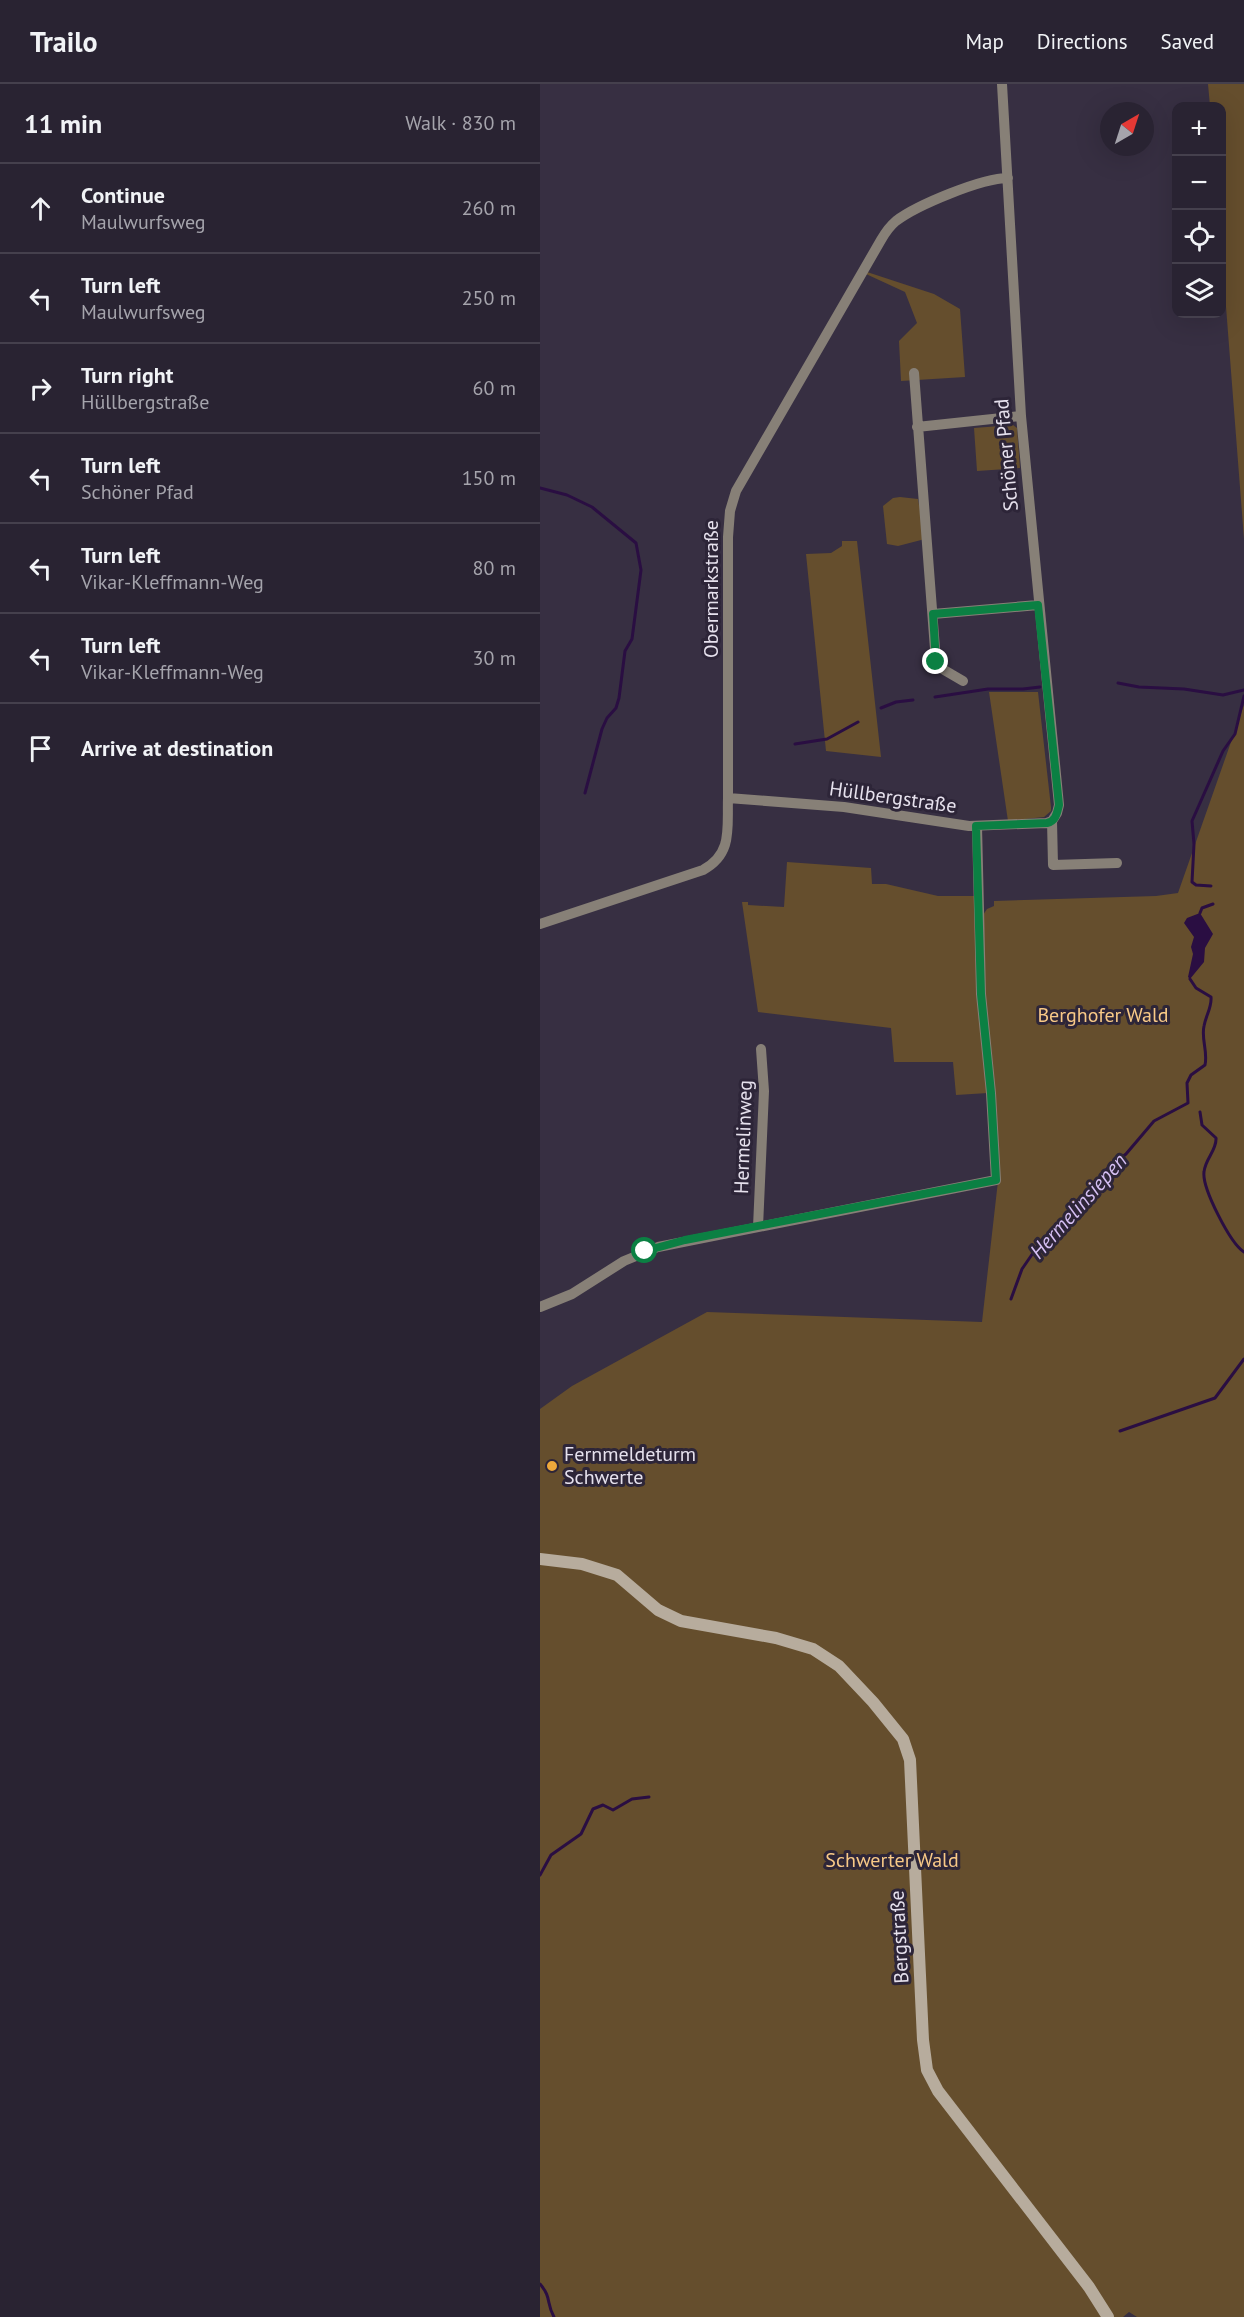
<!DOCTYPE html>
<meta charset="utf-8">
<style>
:root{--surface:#292332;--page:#352f3e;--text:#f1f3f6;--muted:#a5a4ac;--line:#45404d}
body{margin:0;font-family:"PT Sans",sans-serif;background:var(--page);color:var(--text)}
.controls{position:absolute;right:18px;top:18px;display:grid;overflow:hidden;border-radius:12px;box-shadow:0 6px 24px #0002}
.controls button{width:54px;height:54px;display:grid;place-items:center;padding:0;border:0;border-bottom:2px solid var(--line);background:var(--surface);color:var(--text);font:30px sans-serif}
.compass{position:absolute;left:560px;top:18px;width:54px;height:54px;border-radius:50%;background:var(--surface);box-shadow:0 6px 24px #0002;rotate:39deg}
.stop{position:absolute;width:18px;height:18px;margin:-14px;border:4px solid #0b8043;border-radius:50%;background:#fff}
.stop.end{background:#0b8043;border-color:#fff;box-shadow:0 2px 6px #0008}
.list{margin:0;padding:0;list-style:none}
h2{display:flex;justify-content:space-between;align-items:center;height:78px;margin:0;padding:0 24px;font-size:26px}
h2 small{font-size:20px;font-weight:400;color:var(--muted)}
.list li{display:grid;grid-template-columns:39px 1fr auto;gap:18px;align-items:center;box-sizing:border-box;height:90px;padding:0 24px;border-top:2px solid var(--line)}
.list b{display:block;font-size:22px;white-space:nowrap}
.list p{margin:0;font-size:20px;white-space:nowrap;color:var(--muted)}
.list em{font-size:20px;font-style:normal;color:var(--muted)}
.icon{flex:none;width:33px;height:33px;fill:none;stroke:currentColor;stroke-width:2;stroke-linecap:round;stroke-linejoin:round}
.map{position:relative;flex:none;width:704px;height:2233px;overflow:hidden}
header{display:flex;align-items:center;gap:36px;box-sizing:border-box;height:84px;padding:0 30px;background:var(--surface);border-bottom:2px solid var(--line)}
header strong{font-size:28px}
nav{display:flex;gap:33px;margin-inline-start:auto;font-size:21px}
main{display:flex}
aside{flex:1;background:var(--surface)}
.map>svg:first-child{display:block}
.green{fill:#654e2d}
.water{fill:#2a0e42}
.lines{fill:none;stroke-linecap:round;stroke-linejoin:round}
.stream{stroke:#2a0e42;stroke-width:3}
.minor{stroke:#878077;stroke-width:10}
.secondary{stroke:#b7ac9d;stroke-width:12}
.route{stroke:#0b8043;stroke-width:8}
.poi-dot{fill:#eda83b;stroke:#2d2538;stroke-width:2}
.labels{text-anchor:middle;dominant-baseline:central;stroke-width:6;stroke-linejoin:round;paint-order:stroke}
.street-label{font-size:20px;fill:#e6e1ed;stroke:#2d2538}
.park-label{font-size:20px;fill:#f8c987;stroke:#2d2538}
.poi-label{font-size:20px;fill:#e6e1ed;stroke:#2d2538;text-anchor:start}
.water-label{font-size:21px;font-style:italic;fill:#d5bff3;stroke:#2d2538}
</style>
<header>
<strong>Trailo</strong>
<nav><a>Map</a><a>Directions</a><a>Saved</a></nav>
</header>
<main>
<aside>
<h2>11 min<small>Walk · 830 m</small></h2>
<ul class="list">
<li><svg class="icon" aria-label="ahead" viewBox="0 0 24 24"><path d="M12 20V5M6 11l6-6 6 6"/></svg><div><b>Continue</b><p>Maulwurfsweg</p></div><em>260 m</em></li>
<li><svg class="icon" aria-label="left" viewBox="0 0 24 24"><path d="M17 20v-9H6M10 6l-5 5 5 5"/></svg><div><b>Turn left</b><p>Maulwurfsweg</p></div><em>250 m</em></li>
<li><svg class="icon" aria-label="right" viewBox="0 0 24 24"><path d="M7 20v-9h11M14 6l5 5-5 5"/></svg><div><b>Turn right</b><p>Hüllbergstraße</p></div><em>60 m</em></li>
<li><svg class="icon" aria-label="left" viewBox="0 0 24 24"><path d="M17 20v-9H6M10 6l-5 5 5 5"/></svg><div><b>Turn left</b><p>Schöner Pfad</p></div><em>150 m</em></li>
<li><svg class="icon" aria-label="left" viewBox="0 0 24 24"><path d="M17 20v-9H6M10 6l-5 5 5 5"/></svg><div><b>Turn left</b><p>Vikar-Kleffmann-Weg</p></div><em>80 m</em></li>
<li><svg class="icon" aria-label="left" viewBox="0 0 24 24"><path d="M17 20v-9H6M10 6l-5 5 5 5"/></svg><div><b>Turn left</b><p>Vikar-Kleffmann-Weg</p></div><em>30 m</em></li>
<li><svg class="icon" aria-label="arrive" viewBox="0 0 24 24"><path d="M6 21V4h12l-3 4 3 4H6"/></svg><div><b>Arrive at destination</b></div></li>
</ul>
</aside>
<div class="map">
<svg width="704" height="2233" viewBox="0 0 704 2233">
<rect width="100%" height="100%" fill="#372f42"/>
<path class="green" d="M668 0H704V455L682 171V22H670Z
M327 188 394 210 420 225 425 293 361 297 359 257 377 239 365 208 326 190Z
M473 341 477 344 480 384 437 387 434 344Z
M360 413 378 415 379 421H382L385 455 358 462 347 460 343 422 353 414Z
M302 457H317L341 673 286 667 266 470 291 469 302 462Z
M449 608H498L511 723V727L504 733 468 737Z
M704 621V2233H597L589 2228 583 2233H0V1325L32 1302 167 1228 442 1238 458 1097 444 910 443 831 447 825 454 822V817L616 812 638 809Z
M247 778 331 784 332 800H346L398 812H435L448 1009 416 1011 413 978H354L351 944 218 928 202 818H208V821L244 823Z"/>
<path class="water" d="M660 829 673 850 665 864 664 878 650 895 648 893 653 870 651 863 654 853 644 839 647 834Z"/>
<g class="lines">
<path class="stream" d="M0 404 27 411 52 423 96 459 101 486 92 555 85 567 79 614 76 624 67 634 62 645 45 709
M578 599 599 603 644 605 683 611 704 606
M395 613 448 605H483L500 603
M341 624 356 618 373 616
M255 660 287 655 318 638
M671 802 656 801 652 798 654 760 652 737 683 667 695 650 704 612
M660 829 662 824 673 820
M660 1028 662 1041 676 1054C677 1066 665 1075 664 1088 662 1104 690 1159 704 1168
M471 1215 482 1185 502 1156 522 1137 539 1128 564 1094 567 1085 586 1070 614 1037 648 1019 647 999 651 991 665 981C668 967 661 955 664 942 666 931 672 923 671 913L656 904 650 895
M580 1347 675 1314 704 1275
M0 1791 11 1771 41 1750 53 1725 63 1721 73 1726 92 1715 109 1713
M0 2200C12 2214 6 2219 14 2233"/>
<path class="minor" d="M462 0 481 332 519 721 517 729 512 737
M374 289 396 578 399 583 423 597
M377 343 481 332
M393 530 498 521
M188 714 304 723 429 742 507 739 512 737
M512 737 513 781 577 779
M0 840 163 786C193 770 187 744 188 714V453L190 427 196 407 341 156C345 149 350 142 356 137 377 121 442 94 468 94
M218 1143 224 1007 221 965
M0 1223 32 1210 84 1177 118 1163 456 1096 451 1009 441 910 437 742"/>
<path class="secondary" d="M0 1475 42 1480 77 1491 118 1526 141 1537 236 1554 273 1565 299 1582 333 1618 363 1655 370 1676 383 1956 387 1986 398 2007 549 2203 568 2233"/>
</g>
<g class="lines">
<path class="route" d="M105 1167 145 1156 456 1096 451 1009 441 910 436 742 507 739C516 737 517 729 519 721L498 521 393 530 396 578"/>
</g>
<circle class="poi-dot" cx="12" cy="1382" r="6"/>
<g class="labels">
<g class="street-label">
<text transform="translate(466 371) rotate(-95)">Schöner Pfad</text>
<text transform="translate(171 505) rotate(-90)">Obermarkstraße</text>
<text transform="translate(353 713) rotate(8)">Hüllbergstraße</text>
<text transform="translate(203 1053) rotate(-88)">Hermelinweg</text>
<text transform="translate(359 1853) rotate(-93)">Bergstraße</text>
</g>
<g class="park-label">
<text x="563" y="931">Berghofer Wald</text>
<text x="352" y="1776">Schwerter Wald</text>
</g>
<g class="poi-label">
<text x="24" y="1370">Fernmeldeturm<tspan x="24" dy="23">Schwerte</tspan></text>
</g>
<g class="water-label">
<text transform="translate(538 1122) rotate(-48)">Hermelinsiepen</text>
</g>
</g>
</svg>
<div class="controls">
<button>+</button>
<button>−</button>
<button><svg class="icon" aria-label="locate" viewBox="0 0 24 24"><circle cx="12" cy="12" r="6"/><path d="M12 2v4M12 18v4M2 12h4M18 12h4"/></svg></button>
<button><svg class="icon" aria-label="layers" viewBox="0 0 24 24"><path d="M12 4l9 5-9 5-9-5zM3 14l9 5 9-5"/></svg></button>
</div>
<svg class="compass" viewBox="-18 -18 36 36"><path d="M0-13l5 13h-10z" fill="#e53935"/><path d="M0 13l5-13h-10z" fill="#a5a4ac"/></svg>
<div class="stop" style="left:105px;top:1167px"></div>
<div class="stop end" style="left:396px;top:578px"></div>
</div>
</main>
